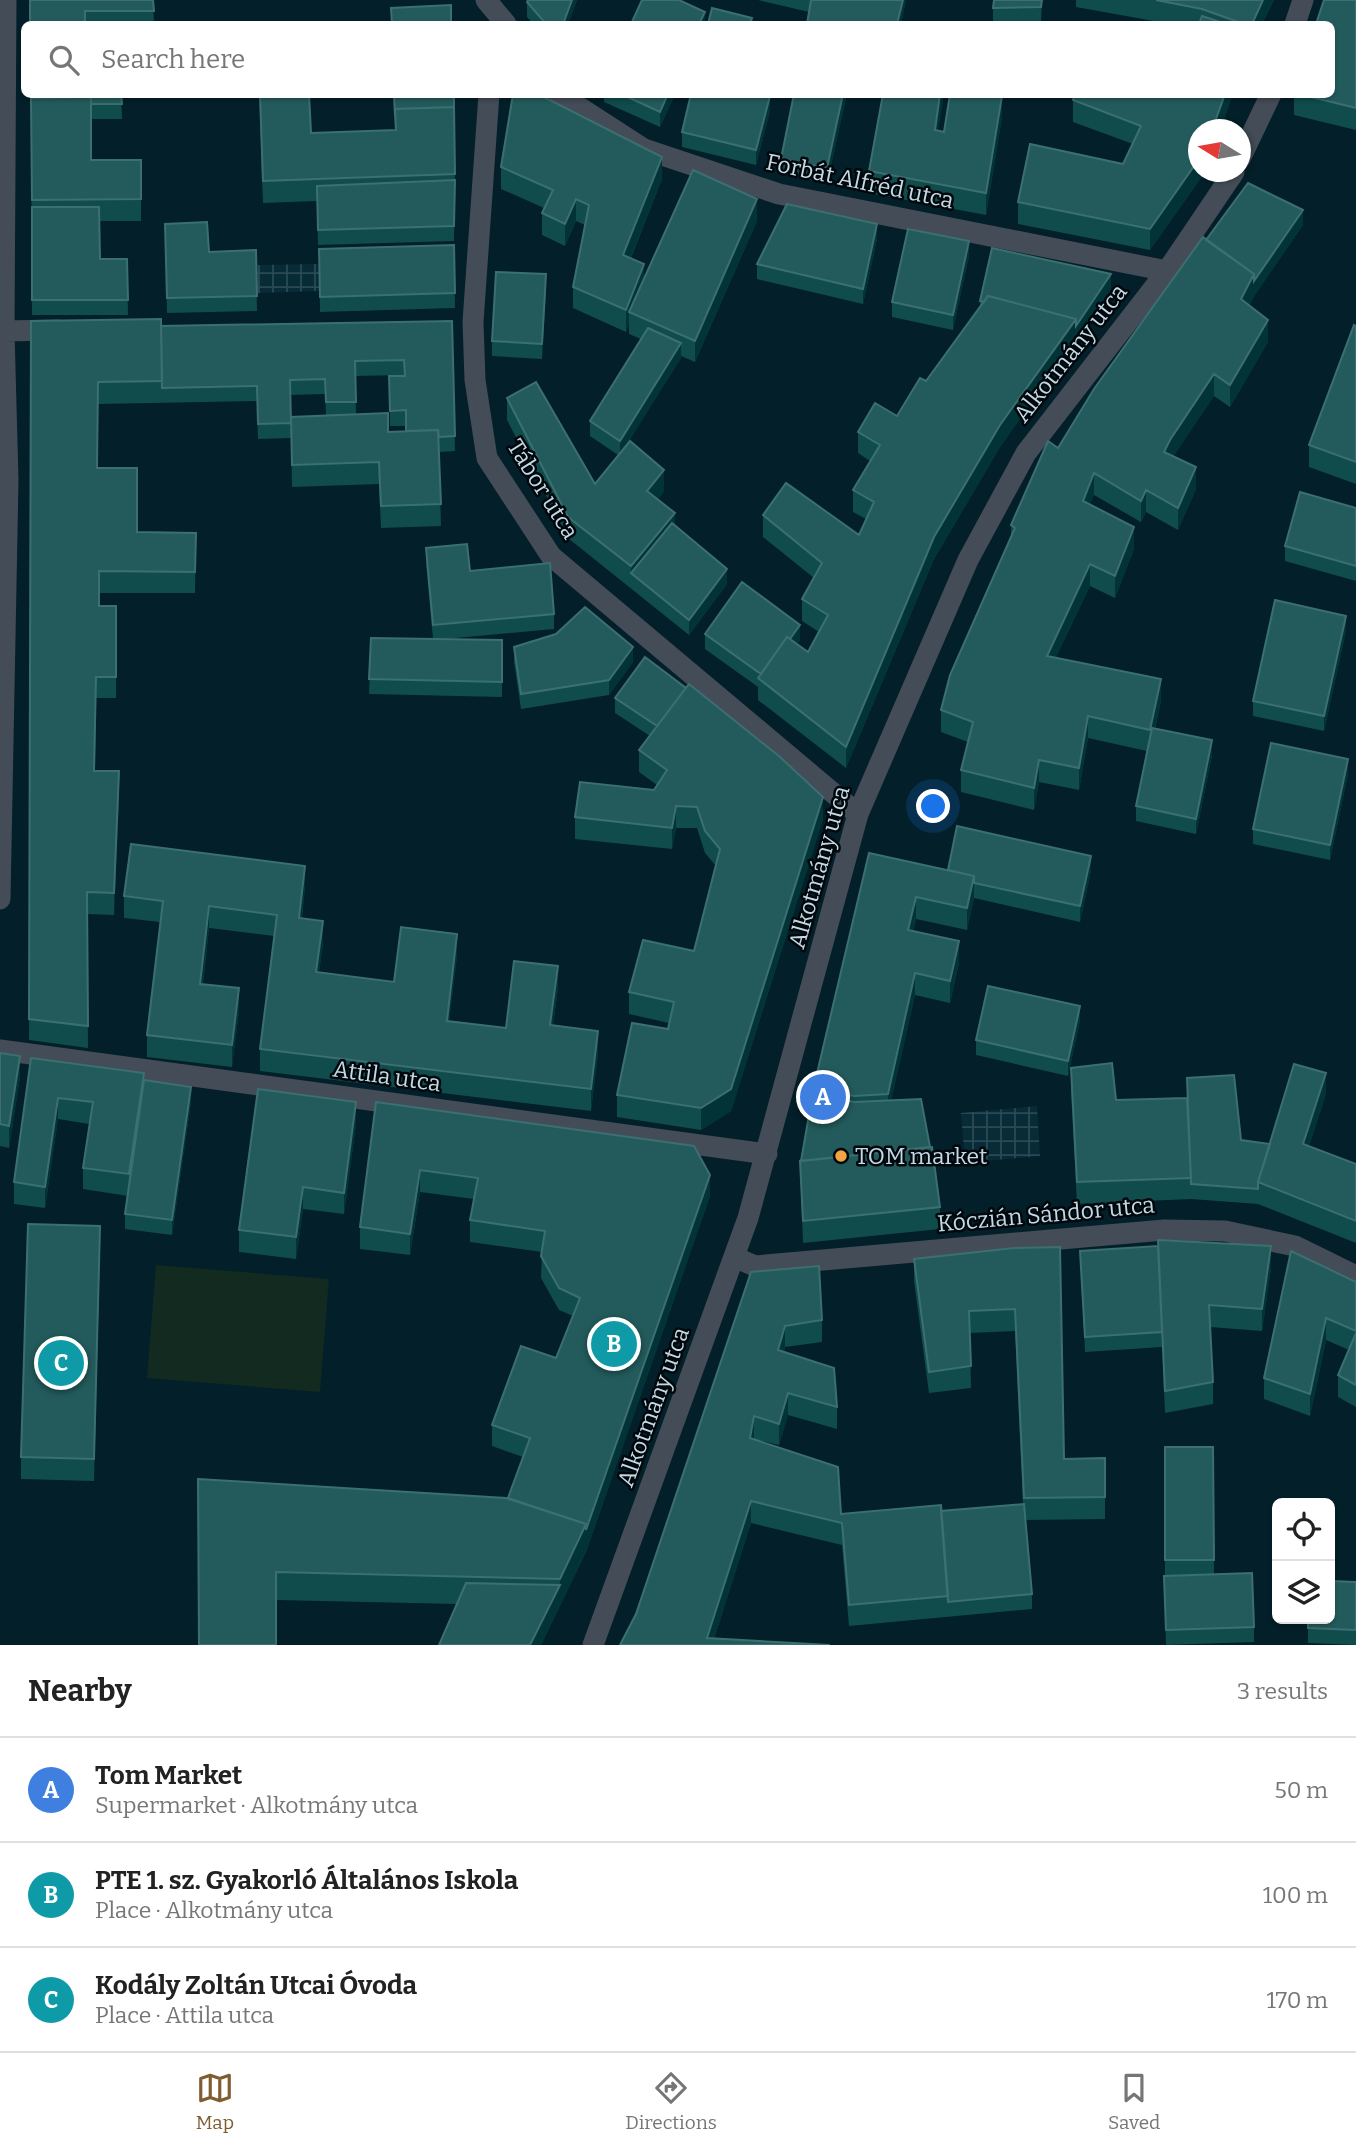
<!DOCTYPE html>
<meta charset="utf-8">
<style>
:root{--surface:#fff;--page:#f6f6f6;--text:#222;--muted:#767676;--line:#e0e0e0;--accent:#805c31}
body{margin:0;font-family:Bitter,serif;background:var(--page);color:var(--text)}
.controls{position:absolute;right:21px;bottom:21px;display:grid;overflow:hidden;border-radius:10px;box-shadow:0 2px 5px #0004}
.controls button{width:63px;height:63px;display:grid;place-items:center;padding:0;border:0;border-bottom:2px solid var(--line);background:var(--surface);color:var(--text);font:35px sans-serif}
.compass{position:absolute;left:1188px;top:119px;width:63px;height:63px;border-radius:50%;background:var(--surface);box-shadow:0 2px 5px #0004;rotate:281deg}
.you{position:absolute;left:934px;top:807px;width:24px;height:24px;margin:-18px;border:5px solid #fff;border-radius:50%;background:#1a73e8;box-shadow:0 0 0 10px #1a73e833}
.badge{display:grid;place-items:center;width:46px;height:46px;border-radius:50%;background:var(--accent);color:#fff;font-size:23px;font-weight:700}
.pin{position:absolute;translate:-50% -50%;border:4px solid #fff;box-shadow:0 2px 7px #0006}
.list{margin:0;padding:0;list-style:none}
h2{display:flex;justify-content:space-between;align-items:center;height:91px;margin:0;padding:0 28px;font-size:30px}
h2 small{font-size:23px;font-weight:400;color:var(--muted)}
.list li{display:grid;grid-template-columns:46px 1fr auto;gap:21px;align-items:center;box-sizing:border-box;height:105px;padding:0 28px;border-top:2px solid var(--line)}
.list b{display:block;font-size:26px;white-space:nowrap}
.list p{margin:0;font-size:23px;white-space:nowrap;color:var(--muted)}
.list em{font-size:23px;font-style:normal;color:var(--muted)}
.icon{flex:none;width:38px;height:38px;fill:none;stroke:currentColor;stroke-width:2;stroke-linecap:round;stroke-linejoin:round}
.map{position:relative;flex:none;width:1356px;height:1645px;overflow:hidden}
.search{position:absolute;background:var(--surface);box-shadow:0 2px 5px #0004;left:21px;right:21px;top:21px;height:77px;display:flex;align-items:center;gap:18px;box-sizing:border-box;padding:0 24px;border-radius:10px;color:var(--muted);font-size:26px}
.sheet{height:406px;background:var(--surface)}
nav{display:flex;justify-content:space-around;align-items:center;box-sizing:border-box;height:98px;border-top:2px solid var(--line);background:var(--surface);font-size:19px;color:var(--muted)}
nav a{display:grid;justify-items:center;gap:4px}
nav .on{color:var(--accent)}
.map>svg:first-child{display:block}
.industrial{fill:url(#industrial-grid)}
.green{fill:#132a20}
.lines{fill:none;stroke-linecap:round;stroke-linejoin:round}
.minor{stroke:#444c57;stroke-width:21}
.wall{fill:#104c4c;fill-rule:evenodd}
.shaded-wall{fill:#023337}
.building{fill:#235b5c;stroke:#3c6f71;stroke-width:2}
.poi-dot{fill:#f4a443;stroke:#00070d;stroke-width:2.5}
.labels{text-anchor:middle;dominant-baseline:central;stroke-width:5;stroke-linejoin:round;paint-order:stroke}
.street-label{font-size:23px;fill:#c5d9e2;stroke:#00070d}
.poi-label{font-size:23px;fill:#c5d9e2;stroke:#00070d;text-anchor:start}
</style>
<div class="map">
<svg width="1356" height="1645" viewBox="0 0 1356 1645">
<defs>
<pattern id="industrial-grid" width="8" height="8" patternUnits="userSpaceOnUse" patternTransform="scale(1.75)"><rect width="8" height="8" fill="#082b38"/><path d="M0 4h8M4 0v8" fill="none" stroke="#2a4954"/></pattern>
</defs>
<rect width="100%" height="100%" fill="#031f29"/>
<path class="industrial" d="M319 264V291L257 293 256 265Z
M1037 1106 1040 1156 965 1163 961 1113Z"/>
<path class="green" d="M156 1265 329 1279 320 1392 147 1378Z"/>
<g class="lines">
<path class="minor" d="M486 0 506 24
M1295 24 1303 0
M489 94 473 322 475 380 487 458 551 556 858 814
M559 94 644 149 779 194 1167 271
M1240 159 1271 94
M4 331 58 330
M0 899 8 480 4 331 6 0
M0 1050 767 1154
M734 1257 755 1266 1164 1230 1225 1231 1295 1246 1356 1276
M593 1645 748 1218 858 814 968 560 1026 453 1167 271 1234 172"/>
</g>
<path class="wall" d="M30 0H153L154 24H30Z
M577 0 568 24H533L527 17V2Z
M758 0H906L901 24H807L809 12Z
M1042 0 1041 24H993V8Z
M1076 0H1274L1262 24H1170L1076 7Z
M1356 0V130L1294 115V94H1332Z
M31 94H121L122 119H91V160H141V221H100V259H127L128 315H32Z
M259 94 311 133 395 130 393 94 455 174 454 241 318 245 317 201 263 203Z
M604 94H675L660 127 604 102Z
M794 94H847L827 183 781 174V159Z
M1075 94H1233L1220 130H1199V172H1205L1150 250 1018 224V202L1123 164 1133 144 1073 122V100Z
M770 111 756 165 682 147V132Z
M1002 117 986 215 869 193V171L938 131 944 132Z
M501 167 662 179 631 258 644 279 757 221 695 362 681 356V358L626 445 664 491 658 499 675 525 727 584 689 635 568 538 507 420V398L595 484 618 455 590 436V421L641 339 629 334V322L626 332 573 308V287L585 225 576 221 565 246 542 235V213L544 208 501 189Z
M165 224 209 252 256 250 257 311 167 313Z
M1303 225 1254 296 1249 306 1268 342 1230 407 1214 396 1173 456 1196 489 1178 530 1146 512 1141 522 1094 495 1090 504 1134 549 1115 598 1090 586 1056 657 1161 701 1155 729 1212 755 1196 834 1136 821V806L1147 751 1088 738 1079 790 1039 782 1034 810 961 792V770L968 742 941 732V710L1011 536V525L1058 448 1206 240Z
M877 239 863 304 757 279V264Z
M454 245 455 308 320 312 319 249Z
M969 256 953 330 892 317V302Z
M546 289 542 359 492 356V341Z
M1111 289 1000 447 934 559 846 768 758 700V687L705 649V634L800 640 797 644 808 652 819 632 802 621V599L814 578 763 537V515L859 535 866 519 853 512V490L870 461 858 453V432L897 416 926 381 980 307V301Z
M31 321 161 326 452 321 455 451 439 452 441 526 381 528 379 484 292 487 291 438 258 439 257 401 98 404 97 468 137 532 196 533 195 593H99V606H116V698H96L95 771 119 792 114 915 87 914 88 1048 29 1040ZM404 375 389 376 390 426H406V431L388 432 356 414 355 376ZM325 394 326 415 291 423 290 395Z
M1356 326V484L1309 467V445Z
M1356 508V581L1285 561V546Z
M426 548 554 614V629L445 639 502 640V697L369 694 371 638 433 639 426 563Z
M1346 631 1324 731 1253 716V701Z
M514 647 633 662 609 695 521 709 514 662Z
M615 698 823 819 731 1111 701 1130 617 1117V1095L668 1029 669 1023 629 1014V992L694 951 716 866 705 853 697 828H676L672 849 575 839V817L654 790 657 785 639 772V750L650 736 615 713Z
M1348 774 1330 860 1253 844V829Z
M869 853 948 870 1091 871 1080 922 974 898 967 930 916 919 913 931 959 963 950 1003 915 995 891 1100 940 1207V1229L803 1243 800 1161H801L813 1092 814 1086Z
M305 887 302 918 323 943 319 972 394 982 457 956 449 1021 506 1028 558 988 553 1026 598 1053 591 1111 260 1071V1049L274 936 209 928 203 984 239 1010 232 1067 147 1057V1035L160 922 124 918V896Z
M1080 1021 1068 1076 976 1055V1040Z
M0 1053 20 1077 9 1148 0 1146Z
M31 1058 144 1080 191 1102 172 1235 125 1229V1214L128 1196 83 1189V1168L89 1124 58 1119 45 1208 14 1204V1182Z
M1071 1068 1116 1100 1187 1098V1078L1241 1140 1270 1144 1326 1094 1309 1146 1356 1164V1243L1258 1204 1191 1199 1077 1204 1071 1090Z
M376 1102 710 1196 586 1552 541 1645H439L457 1604 276 1600 198 1479 508 1498 523 1457 492 1446V1425L556 1358 573 1316 559 1310 541 1278 542 1252 470 1242V1220L474 1199 420 1192 410 1255 360 1249V1227Z
M356 1124 344 1214 303 1209 296 1259 239 1252V1230Z
M100 1248 94 1481 21 1479V1457Z
M1014 1248 1064 1459 1105 1458V1519L1025 1520 1032 1594V1609L849 1626 842 1545 751 1523 714 1639 620 1645 636 1614 751 1272 822 1320V1342L785 1347 784 1352 837 1407V1429L788 1415 779 1445 754 1439 841 1514 941 1511 1023 1505 1015 1331 970 1333 971 1388 929 1393 914 1281V1259Z
M1080 1251 1271 1268 1262 1331 1210 1327 1213 1382V1404L1165 1413 1162 1347 1085 1352Z
M1356 1282V1407L1338 1397V1375L1349 1350 1326 1340 1310 1416 1264 1399V1378Z
M1165 1447H1213L1214 1574 1254 1627V1642L1166 1645 1164 1576 1188 1575H1165Z
M1356 1582V1645L1308 1643V1619Z"/>
<path class="shaded-wall" d="M572 0H577L568 24H563Z
M903 0H906L901 24H897Z
M1263 0H1274L1262 24H1252Z
M705 12V24H699Z
M668 94H675L660 127V112Z
M843 94H847L827 183V168Z
M940 94H944L935 152V130Z
M1225 94H1233L1220 130H1212Z
M770 96V111L756 165V150Z
M1002 96V117L986 215V193Z
M662 157V179L623 277V255Z
M1199 159V172H1205L1150 250V229Z
M576 199V221L565 246V224Z
M757 199V221L695 362V341Z
M1303 210V225L1254 296 1241 321V299L1254 274Z
M877 224V239L863 304V289Z
M969 241V256L953 330V315Z
M644 264V286L629 312V322L626 332V310Z
M546 274V289L542 359V344Z
M1111 274V289L1000 447 934 559 846 768V747L934 537 1000 425 1076 319Z
M1268 320V342L1230 407V385Z
M681 343V358L620 456V441Z
M1214 374V396L1170 462 1164 452 1170 440Z
M1196 467V489L1178 530V508Z
M664 470V491L647 512V491Z
M1094 473V495L1083 522V501Z
M1146 490V512L1141 522V501Z
M675 513V535L631 573V566Z
M1134 527V549L1115 598V576Z
M1090 564V586L1047 677V656Z
M727 569V584L689 635V620Z
M1346 616V631L1324 731V716Z
M800 625V640L768 686 764 676Z
M633 647V662L609 695V680Z
M1161 679V701L1150 752V730Z
M1088 716V738L1079 790V768Z
M1212 740V755L1196 834V819Z
M1348 759V774L1330 860V845Z
M1039 760V782L1034 810V788Z
M119 771V792L114 915V893Z
M823 797V819L731 1111 701 1130V1108Z
M676 806V828L672 849V828Z
M1091 856V871L1080 922V906Z
M305 866V887L299 939V918Z
M974 876V898L967 930V908Z
M916 897V919L908 952V930Z
M209 906V928L200 1005V984Z
M323 921V943L316 994V972Z
M457 934V956L447 1042V1021Z
M959 941V963L950 1003V981Z
M558 966V988L550 1047V1025Z
M915 973V995L888 1116V1094Z
M239 988V1010L232 1067V1045Z
M1080 1006V1021L1068 1076V1061Z
M598 1031V1053L591 1111V1089Z
M20 1056V1077L9 1148V1126Z
M1326 1073V1094L1303 1165V1144Z
M191 1087V1102L172 1235V1220Z
M58 1098V1119L45 1208V1187Z
M356 1102V1124L344 1214V1193Z
M420 1170V1192L410 1255V1234Z
M710 1175V1196L586 1552 541 1645H530L560 1585V1579Z
M303 1187V1209L296 1259V1237Z
M100 1226V1248L94 1481V1459Z
M1271 1246V1268L1262 1331V1309Z
M1326 1318V1340L1310 1416V1394Z
M785 1326V1347L778 1371V1350Z
M788 1393V1415L779 1445V1424Z
M754 1416V1438L750 1459V1438Z
M751 1501V1523L712 1645 707 1638Z"/>
<path class="building" d="M30 0H153L154 11H85V24H30Z
M528 0H572L563 24H546L527 2Z
M642 0H679L705 12 699 24H631Z
M811 0H903L897 24H807Z
M994 0H1042L1041 7 993 8Z
M1156 0H1263L1252 24H1244L1202 9Z
M1324 0H1356V108L1299 94H1332V24H1316Z
M451 5V24H392L391 8Z
M712 8 752 18 750 24H708Z
M1202 16 1226 24H1199Z
M31 94H121L122 104H91V97L31 98V104Z
M260 94H309L311 133 396 130 395 109 454 107 455 174 263 181Z
M394 94H454V107L395 109V116Z
M513 94H538L662 157 623 255 644 264 626 310 573 287 589 205 576 199 565 224 542 213 553 190 501 167Z
M621 94H668L660 112Z
M691 94H764L770 96 756 150 682 132Z
M794 94H843L827 168 781 159Z
M883 94H940L935 130 944 132 950 94H997L1002 96 986 193 869 171Z
M1075 94H1225L1212 130H1199V159L1150 229 1018 202 1030 144 1123 164 1141 126 1073 100Z
M91 97V160H141V199L32 200 31 98Z
M693 170 757 199 695 341 629 312Z
M455 180 454 226 318 230 317 186Z
M1248 183 1303 210 1254 281V274L1206 240Z
M787 204 877 224 863 289 757 264Z
M32 207H99L100 259H127L128 300H32Z
M207 222 209 252 256 250 257 296 167 298 165 224Z
M908 229 969 241 953 315 892 302Z
M1203 237 1254 274 1241 299 1268 320 1230 385 1214 374 1170 440 1164 452 1196 467 1178 508 1146 490 1141 501 1094 473 1083 501 1134 527 1115 576 1090 564 1047 656 1161 679 1150 730 1088 716 1079 768 1039 760 1034 788 961 770 973 722 941 710 950 675 1015 528 1011 525 1048 441 1058 448 1094 389Z
M454 245 455 293 320 297 319 249Z
M992 248 1111 274 1076 326V319L988 296 984 302 980 301Z
M496 272 546 274 542 344 492 341Z
M988 296 1076 319 1000 425 934 537 846 747 758 678 787 637 808 652 828 615 802 599 822 563 763 515 786 483 859 535 874 502 853 490 880 445 858 432 875 403 897 416 920 378 926 381Z
M161 319 162 381 98 382 97 468H137V532L196 533 195 572 99 571V606H116V677H96L94 771H119L114 893 87 892 88 1026 29 1019 31 321Z
M452 321 455 436 439 437 438 430 406 431V410L390 411 389 376H405L404 360 355 361 356 402H326L325 379 290 380 291 423 258 424 257 386 162 388 161 326Z
M1354 325 1356 326V462L1309 445Z
M648 328 681 343 620 441 590 421Z
M536 382 595 484 630 441 664 470 647 491 675 513 631 566 568 517 507 398Z
M388 413V432L438 430 441 504 381 506 379 462 292 465 291 417Z
M1300 492 1356 508V566L1285 546Z
M672 523 727 569 689 620 631 573Z
M467 544 470 571 550 563 554 614 433 625 426 548Z
M742 582 800 625 790 639 787 637 761 674 705 634Z
M1275 600 1346 616 1324 716 1253 701Z
M585 607 633 647 609 680 521 694 514 647 556 634Z
M371 638 502 640V682L369 679Z
M645 657 686 688 657 726 615 698Z
M689 684 780 757 823 797 731 1089 701 1108 617 1095 632 1023 668 1029 674 1002 629 992 643 940 694 951 720 849 705 831 697 807 676 806 672 828 575 817 580 782 654 790 667 770 639 750Z
M1152 728 1212 740 1196 819 1136 806Z
M1271 743 1348 759 1330 845 1253 829Z
M957 826 1091 856 1080 906 974 883V876L948 870Z
M131 844 305 866 299 918 323 921 316 972 394 982 401 927 457 934 447 1021 506 1028 514 961 558 966 550 1025 598 1031 591 1089 260 1049 277 915 209 906 200 984 239 988 232 1045 147 1035 163 901 124 896Z
M869 853 974 876 967 908 916 897 908 930 959 941 950 981 915 973 888 1094 854 1096 814 1086Z
M988 986 1080 1006 1068 1061 976 1040Z
M0 1053 20 1056 9 1126 0 1124Z
M31 1058 144 1073 129 1174 83 1168 93 1102 58 1098 45 1187 14 1182Z
M1112 1063 1116 1100 1187 1098 1191 1178 1077 1182 1071 1068Z
M1294 1064 1326 1073 1303 1144 1356 1164V1221L1258 1182Z
M1234 1075 1241 1140 1270 1144 1258 1182V1189L1191 1184 1187 1078Z
M144 1080 191 1087 172 1220 125 1214Z
M258 1089 356 1102 344 1193 303 1187 296 1237 239 1230Z
M813 1092 854 1102 921 1099 930 1147 801 1161Z
M376 1102 694 1146 710 1175 586 1530V1524L508 1498 530 1438 492 1425 521 1346 556 1358 580 1298 559 1288 541 1256 545 1231 470 1220 478 1178 420 1170 410 1234 360 1227Z
M932 1147 940 1207 803 1221 800 1161Z
M28 1224 100 1226 94 1459 21 1457Z
M1158 1240 1271 1246 1262 1309 1209 1305 1213 1382 1165 1391Z
M1158 1246 1162 1332 1085 1337 1080 1251Z
M1060 1247 1064 1459 1105 1458V1497L1024 1498 1015 1309 969 1311 971 1366 929 1372 914 1259 1014 1248Z
M1291 1251 1356 1282V1331L1326 1318 1310 1394 1264 1378Z
M819 1266 822 1320 785 1326 778 1350 834 1368 837 1407 788 1393 779 1424 754 1416 750 1438 838 1467 841 1514 941 1505 948 1596 849 1605 842 1523 751 1501 707 1638 830 1645H620L636 1614 751 1272Z
M1356 1333V1385L1338 1375Z
M1165 1447H1213L1214 1560H1165Z
M198 1479 506 1498 586 1524 560 1579 276 1572V1645H199Z
M1024 1504 1032 1594 948 1602 941 1511Z
M1252 1573 1254 1627 1166 1630 1164 1576Z
M1330 1581 1356 1582V1630L1308 1628V1619H1330Z
M466 1583 560 1585 530 1645H439Z"/>
<circle class="poi-dot" cx="841" cy="1156" r="7"/>
<g class="labels">
<g class="street-label">
<text transform="translate(860 181) rotate(12)">Forbát Alfréd utca</text>
<text transform="translate(1070 353) rotate(-52)">Alkotmány utca</text>
<text transform="translate(543 489) rotate(58)">Tábor utca</text>
<text transform="translate(819 867) rotate(-74)">Alkotmány utca</text>
<text transform="translate(387 1076) rotate(8)">Attila utca</text>
<text transform="translate(1046 1214) rotate(-5)">Kóczián Sándor utca</text>
<text transform="translate(653 1407) rotate(-70)">Alkotmány utca</text>
</g>
<g class="poi-label">
<text x="855" y="1156">TOM market</text>
</g>
</g>
</svg>
<div class="controls">
<button><svg class="icon" aria-label="locate" viewBox="0 0 24 24"><circle cx="12" cy="12" r="6"/><path d="M12 2v4M12 18v4M2 12h4M18 12h4"/></svg></button>
<button><svg class="icon" aria-label="layers" viewBox="0 0 24 24"><path d="M12 4l9 5-9 5-9-5zM3 14l9 5 9-5"/></svg></button>
</div>
<svg class="compass" viewBox="-18 -18 36 36"><path d="M0-13l5 13h-10z" fill="#e53935"/><path d="M0 13l5-13h-10z" fill="#767676"/></svg>
<div class="you"></div>
<div class="pin badge" style="left:823px;top:1097px;background:#3f7fe0">A</div>
<div class="pin badge" style="left:614px;top:1344px;background:#0f9aa8">B</div>
<div class="pin badge" style="left:61px;top:1363px;background:#0f9aa8">C</div>
<div class="search"><svg class="icon" aria-label="search" viewBox="0 0 24 24"><circle cx="10" cy="10" r="6"/><path d="M15 15l6 6"/></svg>Search here</div>
</div>
<section class="sheet">
<h2>Nearby<small>3 results</small></h2>
<ul class="list">
<li><span class="badge" style="background:#3f7fe0">A</span><div><b>Tom Market</b><p>Supermarket · Alkotmány utca</p></div><em>50 m</em></li>
<li><span class="badge" style="background:#0f9aa8">B</span><div><b>PTE 1. sz. Gyakorló Általános Iskola</b><p>Place · Alkotmány utca</p></div><em>100 m</em></li>
<li><span class="badge" style="background:#0f9aa8">C</span><div><b>Kodály Zoltán Utcai Óvoda</b><p>Place · Attila utca</p></div><em>170 m</em></li>
</ul>
</section>
<nav>
<a class="on"><svg class="icon" aria-label="map" viewBox="0 0 24 24"><path d="M3 6l6-2 6 2 6-2v14l-6 2-6-2-6 2zM9 4v14M15 6v14"/></svg>Map</a>
<a><svg class="icon" aria-label="directions" viewBox="0 0 24 24"><path d="M12 3l9 9-9 9-9-9zM9 14v-3h6M13 9l2 2-2 2"/></svg>Directions</a>
<a><svg class="icon" aria-label="saved" viewBox="0 0 24 24"><path d="M7 4h10v16l-5-4-5 4z"/></svg>Saved</a>
</nav>
